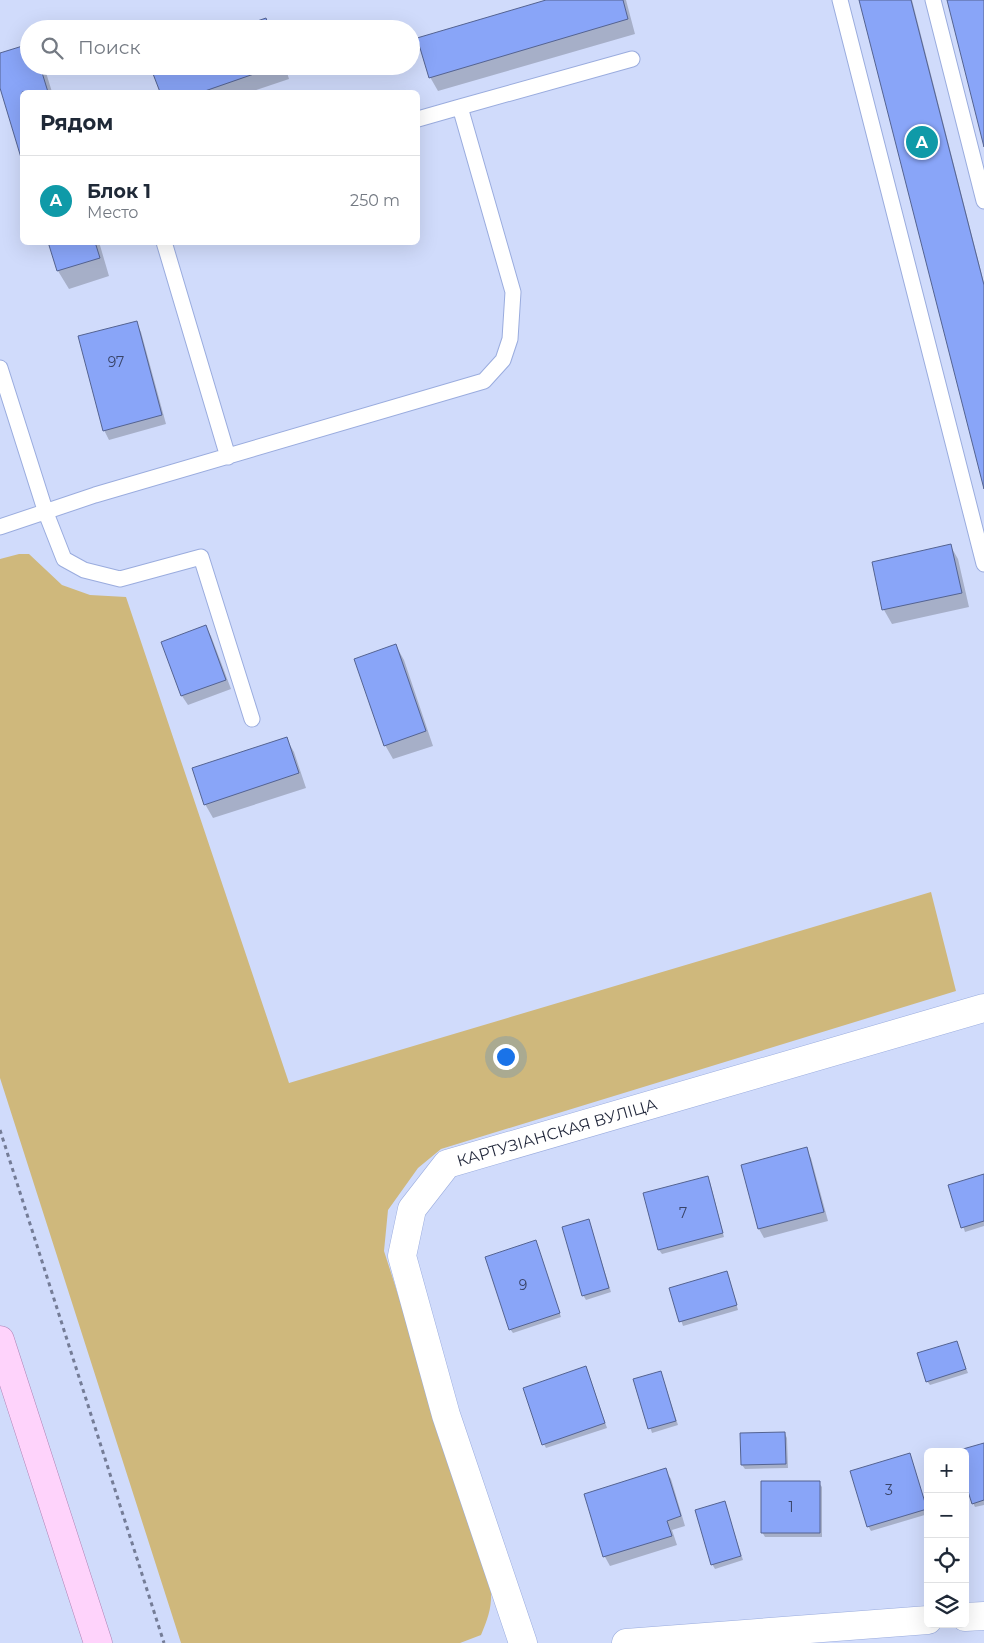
<!DOCTYPE html>
<html lang="ru">
<meta charset="utf-8">
<style>
:root{--surface:#fff;--page:#f6f6f7;--text:#1f2937;--muted:#747a83;--line:#e0e1e3;--accent:#91741a}
body{margin:0;font-family:Montserrat,sans-serif;background:var(--page);color:var(--text)}
.controls{position:absolute;right:15px;bottom:15px;display:grid;overflow:hidden;border-radius:8px;box-shadow:0 5px 20px #0002}
.controls button{width:45px;height:45px;display:grid;place-items:center;padding:0;border:0;border-bottom:1px solid var(--line);background:var(--surface);color:var(--text);font:25px sans-serif}
.you{position:absolute;left:505px;top:1056px;width:18px;height:18px;margin:-12px;border:4px solid #fff;border-radius:50%;background:#1a73e8;box-shadow:0 0 0 8px #1a73e833}
.badge{display:grid;place-items:center;width:32px;height:32px;border-radius:50%;background:var(--accent);color:#fff;font-size:16px;font-weight:700}
.pin{position:absolute;translate:-50% -50%;border:2px solid #fff;box-shadow:0 1px 5px #0006}
.list{margin:0;padding:0;list-style:none}
h2{display:flex;justify-content:space-between;align-items:center;height:65px;margin:0;padding:0 20px;font-size:21px}
h2 small{font-size:16px;font-weight:400;color:var(--muted)}
.list li{display:grid;grid-template-columns:32px 1fr auto;gap:15px;align-items:center;box-sizing:border-box;height:90px;padding:0 20px;border-top:1px solid var(--line)}
.list b{display:block;font-size:19px;white-space:nowrap}
.list p{margin:0;font-size:16px;white-space:nowrap;color:var(--muted)}
.list em{font-size:16px;font-style:normal;color:var(--muted)}
.icon{flex:none;width:28px;height:28px;fill:none;stroke:currentColor;stroke-width:2;stroke-linecap:round;stroke-linejoin:round}
.map{position:relative;flex:none;width:984px;height:1643px;overflow:hidden}
.search{position:absolute;background:var(--surface);box-shadow:0 5px 20px #0002;left:20px;top:20px;width:400px;height:55px;display:flex;align-items:center;gap:12px;box-sizing:border-box;padding:0 18px;border-radius:28px;color:var(--muted);font-size:19px}
.panel{position:absolute;background:var(--surface);box-shadow:0 5px 20px #0002;left:20px;top:90px;width:400px;height:155px;border-radius:8px}
.map>svg:first-child{display:block}
.green{fill:#cfb87c}
.shadow{fill:#0003}
.building{fill:#89a5f8;stroke:#546391}
.lines{fill:none;stroke-linecap:round;stroke-linejoin:round}
.service-casing{stroke:#9aacde;stroke-width:17}
.minor-casing{stroke:#9aacde;stroke-width:29}
.primary-casing{stroke:#af83b5;stroke-width:29}
.path{stroke:#747c96;stroke-width:3;stroke-dasharray:4 4;stroke-linecap:butt}
.service{stroke:#fff;stroke-width:15}
.minor{stroke:#fff;stroke-width:28}
.primary{stroke:#fed3fb;stroke-width:28}
.labels{text-anchor:middle;dominant-baseline:central;stroke-width:4;stroke-linejoin:round;paint-order:stroke}
.number-label{font-size:14px;fill:#394468}
.street-label{font-size:16px;fill:#1e2438;stroke:#d0dbfb}
</style>
<div class="map">
<svg width="984" height="1643" viewBox="0 0 984 1643">
<rect width="100%" height="100%" fill="#d0dbfb"/>
<path class="green" d="M19 554H29L62 585 90 595 126 597 289 1083 931 892 956 991 441 1149 418 1168 388 1210 384 1251 490 1580C493 1603 490 1614 481 1635L460 1643H181L0 1078V559Z"/>
<path class="shadow" d="M551 0H626L635 34 438 91 430 77Z
M861 0H912L984 283V484Z
M0 54 29 66H44L52 92H22V156L0 84Z
M152 66H285L289 79 250 92H161Z
M49 242H99L109 276 69 289 58 271Z
M136 322 141 332 166 424 109 440 104 430Z
M950 545 958 559 969 607 892 624 884 610 873 563Z
M206 627 211 636 231 689 188 705 182 696 163 643Z
M396 646 404 660 433 746 393 759 385 745Z
M286 738 294 752 306 788 213 818 205 804Z
M806 1148 811 1158 828 1221 764 1238 759 1229Z
M984 1176V1226L965 1232 950 1186Z
M707 1178 710 1182 724 1237 662 1254 659 1250Z
M589 1221 611 1292 586 1300 583 1295Z
M536 1242 561 1317 513 1333 510 1329Z
M729 1277 738 1310 683 1326 671 1289Z
M956 1342 968 1373 930 1385 927 1381Z
M588 1372 607 1428 546 1448 544 1444Z
M661 1372 678 1425 652 1433 635 1380Z
M785 1434 787 1438 788 1468 745 1469 742 1465Z
M984 1445V1505L975 1507 973 1503 965 1452H960Z
M909 1454 928 1514 871 1531 868 1526Z
M665 1470 671 1479 685 1526 672 1530 677 1545 610 1566 605 1557 585 1494Z
M819 1483 822 1487V1537H765L762 1532Z
M724 1502 743 1560 715 1569 712 1564Z"/>
<path class="building" d="M546 0H623L628 19 429 78 417 38Z
M859 0H911L984 285V489Z
M947 0H984V147Z
M266 18 270 29H234Z
M29 44V66H40L48 92H22V161L0 88V53Z
M150 66H277L202 92H160Z
M48 242H95L100 258 57 271Z
M137 321 162 415 103 431 78 336Z
M951 544 962 593 882 610 872 562Z
M206 625 226 680 181 696 161 642Z
M396 644 426 731 384 746 354 659Z
M287 737 299 773 204 805 192 768Z
M807 1147 824 1212 758 1229 741 1165Z
M984 1174V1221L961 1228 948 1185Z
M708 1176 723 1233 658 1250 643 1193Z
M589 1219 609 1288 582 1296 562 1227Z
M536 1240 560 1313 509 1330 485 1257Z
M727 1271 737 1305 679 1322 669 1288Z
M957 1341 966 1369 926 1382 917 1353Z
M586 1366 605 1423 542 1445 523 1388Z
M661 1371 676 1421 648 1429 633 1379Z
M785 1432 786 1464 741 1465 740 1433Z
M984 1443V1500L972 1504 965 1482V1452L956 1451Z
M910 1453 927 1509 867 1527 850 1471Z
M666 1468 681 1516 667 1521 672 1536 603 1557 584 1494Z
M761 1481H820V1533H761Z
M725 1501 741 1556 711 1565 695 1510Z"/>
<g class="lines">
<g class="service-casing">
<path id="service" d="M840 0 984 564
M933 0 984 201
M418 119 460 107
M164 242 228 457
M0 368 46 513 64 559 84 570 120 579 201 557 252 719
M0 527 95 495 484 381 503 360 510 339 513 292 460 107 632 59"/>
</g>
<g class="minor-casing">
<g id="minor">
<path d="M965 1617 984 1616"/>
<path id="s1" d="M523 1643 446 1415 402 1256 412 1209 447 1164 984 1008"/>
<path d="M626 1643 928 1620"/>
</g>
</g>
<g class="primary-casing">
<path id="primary" d="M0 1340 98 1643"/>
</g>
<path class="path" d="M0 1130 164 1643"/>
<use href="#service" class="service"/>
<use href="#minor" class="minor"/>
<use href="#primary" class="primary"/>
</g>
<g class="labels">
<g class="number-label">
<text x="116" y="362">97</text>
<text x="683" y="1213">7</text>
<text x="523" y="1285">9</text>
<text x="889" y="1490">3</text>
<text x="791" y="1507">1</text>
</g>
<g class="street-label">
<text stroke="none"><textPath href="#s1" startOffset="625">КАРТУЗІАНСКАЯ ВУЛІЦА</textPath></text>
</g>
</g>
</svg>
<div class="controls">
<button>+</button>
<button>−</button>
<button><svg class="icon" aria-label="locate" viewBox="0 0 24 24"><circle cx="12" cy="12" r="6"/><path d="M12 2v4M12 18v4M2 12h4M18 12h4"/></svg></button>
<button><svg class="icon" aria-label="layers" viewBox="0 0 24 24"><path d="M12 4l9 5-9 5-9-5zM3 14l9 5 9-5"/></svg></button>
</div>
<div class="you"></div>
<div class="pin badge" style="left:922px;top:142px;background:#0f9aa8">A</div>
<div class="search"><svg class="icon" aria-label="search" viewBox="0 0 24 24"><circle cx="10" cy="10" r="6"/><path d="M15 15l6 6"/></svg>Поиск</div>
<section class="panel">
<h2>Рядом<small></small></h2>
<ul class="list">
<li><span class="badge" style="background:#0f9aa8">A</span><div><b>Блок 1</b><p>Место</p></div><em>250 m</em></li>
</ul>
</section>
</div>
